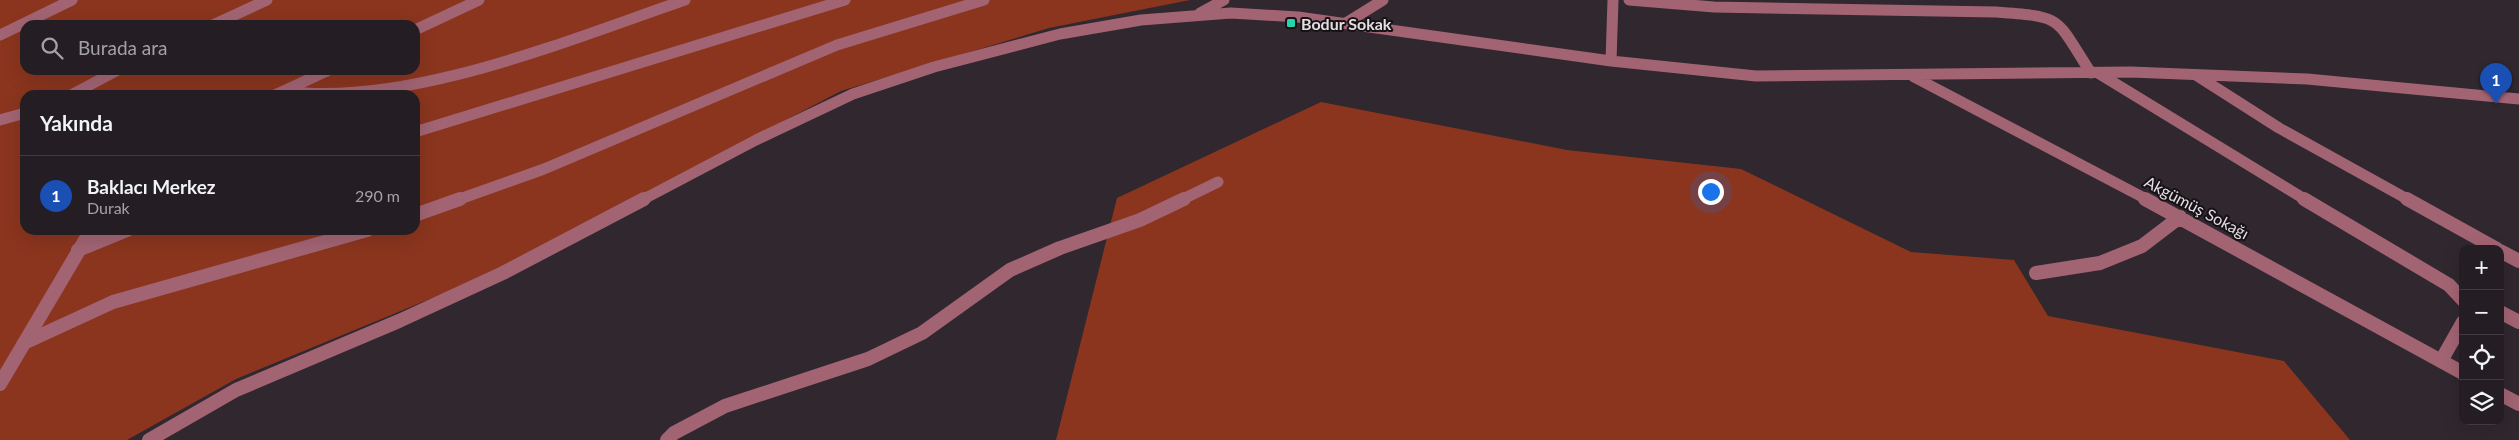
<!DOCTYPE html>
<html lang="tr">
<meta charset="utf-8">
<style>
:root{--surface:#241d23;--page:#302a30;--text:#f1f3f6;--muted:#a3a2a6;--line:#413b41;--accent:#0b8043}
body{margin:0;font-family:Lato,sans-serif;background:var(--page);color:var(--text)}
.controls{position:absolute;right:15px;bottom:15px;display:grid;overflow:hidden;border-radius:10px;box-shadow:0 5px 20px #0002}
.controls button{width:45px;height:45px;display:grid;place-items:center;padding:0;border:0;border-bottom:1px solid var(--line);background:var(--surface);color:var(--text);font:25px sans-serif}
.you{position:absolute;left:1710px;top:191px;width:18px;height:18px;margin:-12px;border:4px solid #fff;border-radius:50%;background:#1a73e8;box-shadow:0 0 0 8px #1a73e833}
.badge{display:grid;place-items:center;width:32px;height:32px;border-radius:50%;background:var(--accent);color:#fff;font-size:16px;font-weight:700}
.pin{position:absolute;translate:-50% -41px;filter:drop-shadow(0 1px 2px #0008)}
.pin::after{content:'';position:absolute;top:26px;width:18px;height:15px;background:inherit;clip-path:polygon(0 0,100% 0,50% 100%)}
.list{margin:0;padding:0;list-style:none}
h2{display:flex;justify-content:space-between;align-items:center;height:65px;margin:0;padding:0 20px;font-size:21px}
h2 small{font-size:16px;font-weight:400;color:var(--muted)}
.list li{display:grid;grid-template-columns:32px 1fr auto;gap:15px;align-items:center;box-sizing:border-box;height:80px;padding:0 20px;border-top:1px solid var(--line)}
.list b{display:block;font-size:19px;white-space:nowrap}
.list p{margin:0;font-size:16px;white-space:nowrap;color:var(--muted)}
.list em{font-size:16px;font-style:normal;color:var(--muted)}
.icon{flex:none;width:28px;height:28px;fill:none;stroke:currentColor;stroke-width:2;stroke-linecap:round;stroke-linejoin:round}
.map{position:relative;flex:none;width:2519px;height:440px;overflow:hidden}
.search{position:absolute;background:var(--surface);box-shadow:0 5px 20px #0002;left:20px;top:20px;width:400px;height:55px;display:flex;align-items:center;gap:12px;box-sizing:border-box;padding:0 18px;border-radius:15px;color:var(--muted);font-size:19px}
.panel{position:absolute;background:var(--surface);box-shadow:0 5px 20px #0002;left:20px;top:90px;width:400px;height:145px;border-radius:15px}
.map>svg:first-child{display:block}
.forest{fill:#8b351e;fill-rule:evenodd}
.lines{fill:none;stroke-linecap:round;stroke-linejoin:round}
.minor-far1{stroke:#a26473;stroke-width:11}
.minor{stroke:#a26473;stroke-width:14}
.poi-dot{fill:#26d5ae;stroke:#161215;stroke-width:2}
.labels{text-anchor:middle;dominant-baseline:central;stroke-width:4;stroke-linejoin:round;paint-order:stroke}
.poi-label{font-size:16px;font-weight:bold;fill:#e4dee3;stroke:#161215;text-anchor:start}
.street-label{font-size:16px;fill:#e4dee3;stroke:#161215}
</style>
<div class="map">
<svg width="2519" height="440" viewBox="0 0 2519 440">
<rect width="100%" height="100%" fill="#30272f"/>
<path class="forest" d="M0 0H1190L1049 28 841 91 493 273 236 379 127 440H0ZM25 25H415V70H25ZM25 95H415V230H25Z
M1321 102 1567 150 1741 169 1911 252 2014 260 2048 316 2284 361 2350 440H1056L1117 198Z"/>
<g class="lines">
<path class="minor-far1" d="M1629 0 1714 7 1995 12C2065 17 2054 16 2091 73
M1200 13 1224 0
M1346 23 1383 0
M213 25 267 0
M415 30 479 0
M0 35 72 0
M1611 61 1613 0
M2098 73 2306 200
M2196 75 2279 128 2409 200
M1914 77 2148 200
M285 91C406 108 571 39 685 0
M71 95 118 70
M275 95 329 70
M0 120 25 113
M415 132 845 0
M457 200 544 169 837 45 984 0
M642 200 756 140 853 94 934 67 1060 34 1141 20 1231 13 1298 17 1611 61 1756 76 2131 72 2307 79 2519 99
M1181 200 1218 182"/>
<path class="minor" d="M2145 199 2463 373
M2304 199 2449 285 2463 300
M2407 199 2497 249
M415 215 460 199
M78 250 127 230
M2500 251 2519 261
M2036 273 2100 263 2142 246 2180 217
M2500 312 2519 322
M24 343 113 302 367 230
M2441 361 2463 322
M0 384 91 230
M2500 394 2519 404
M149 440 236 390 399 321 503 273 644 199
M667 440 674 433 725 406 868 359 922 333 1010 270 1060 248 1140 220 1184 199"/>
</g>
<rect class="poi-dot" x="1286" y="18" width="10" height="10" rx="2.5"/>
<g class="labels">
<g class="poi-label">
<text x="1301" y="23">Bodur Sokak</text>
</g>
<g class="street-label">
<text transform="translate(2197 207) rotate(28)">Akgümüş Sokağı</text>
</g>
</g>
</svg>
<div class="controls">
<button>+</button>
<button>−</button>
<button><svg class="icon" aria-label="locate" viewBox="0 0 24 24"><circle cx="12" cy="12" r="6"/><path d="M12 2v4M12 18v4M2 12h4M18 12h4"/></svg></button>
<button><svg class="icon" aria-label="layers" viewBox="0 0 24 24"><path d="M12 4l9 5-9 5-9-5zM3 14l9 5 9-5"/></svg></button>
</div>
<div class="you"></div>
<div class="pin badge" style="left:2496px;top:104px;background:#1a4fb4">1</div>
<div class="search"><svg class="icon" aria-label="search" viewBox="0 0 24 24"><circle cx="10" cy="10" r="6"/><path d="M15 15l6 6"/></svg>Burada ara</div>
<section class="panel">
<h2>Yakında<small></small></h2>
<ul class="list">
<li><span class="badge" style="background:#1a4fb4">1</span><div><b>Baklacı Merkez</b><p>Durak</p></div><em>290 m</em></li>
</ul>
</section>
</div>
